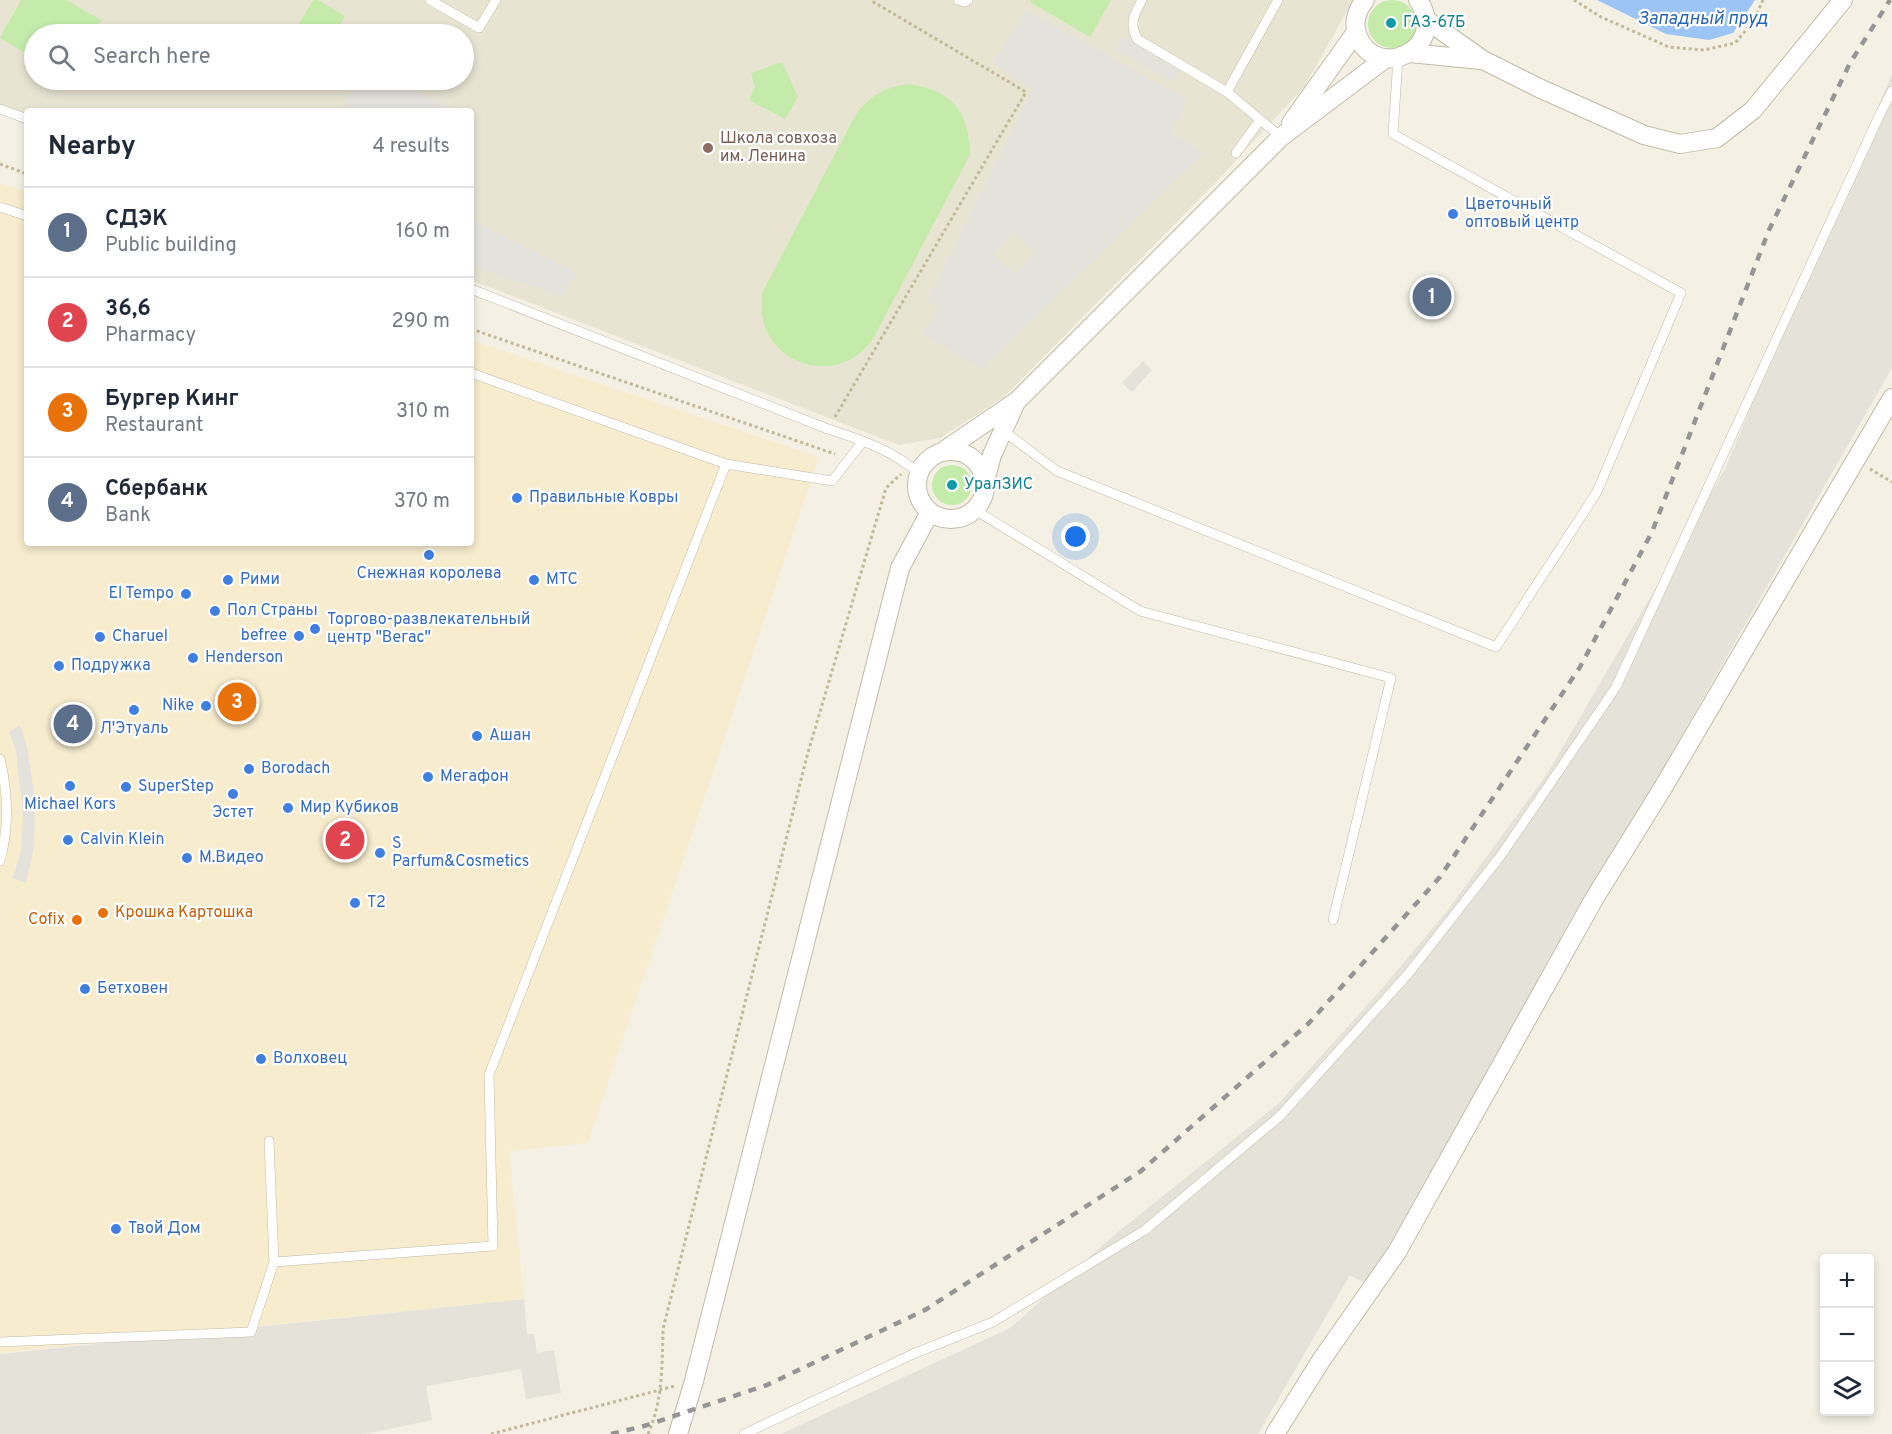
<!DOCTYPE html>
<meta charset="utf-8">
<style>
:root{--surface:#fff;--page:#f6f6f7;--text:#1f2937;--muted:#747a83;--line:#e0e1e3;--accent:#d93025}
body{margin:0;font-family:Overpass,sans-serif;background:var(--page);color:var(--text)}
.controls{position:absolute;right:18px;bottom:18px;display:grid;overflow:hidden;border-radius:6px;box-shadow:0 3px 9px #0003}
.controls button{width:54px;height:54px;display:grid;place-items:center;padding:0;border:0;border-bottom:2px solid var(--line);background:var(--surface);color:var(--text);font:30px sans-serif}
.you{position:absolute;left:1076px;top:537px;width:21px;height:21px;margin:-15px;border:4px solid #fff;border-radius:50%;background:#1a73e8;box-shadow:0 0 0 9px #1a73e833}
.badge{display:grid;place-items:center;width:39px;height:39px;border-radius:50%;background:var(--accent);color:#fff;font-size:20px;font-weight:700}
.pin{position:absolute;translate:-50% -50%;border:3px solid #fff;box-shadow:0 2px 6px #0006}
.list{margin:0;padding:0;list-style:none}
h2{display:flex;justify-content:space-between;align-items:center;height:78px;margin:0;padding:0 24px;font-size:26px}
h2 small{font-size:20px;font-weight:400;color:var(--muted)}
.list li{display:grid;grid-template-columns:39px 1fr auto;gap:18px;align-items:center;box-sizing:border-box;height:90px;padding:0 24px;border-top:2px solid var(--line)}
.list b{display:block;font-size:22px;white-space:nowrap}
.list p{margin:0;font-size:20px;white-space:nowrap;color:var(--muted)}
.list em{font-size:20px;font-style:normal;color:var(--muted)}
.icon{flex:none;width:33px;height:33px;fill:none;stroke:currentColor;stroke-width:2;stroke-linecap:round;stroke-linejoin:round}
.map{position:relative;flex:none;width:1892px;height:1434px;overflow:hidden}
.search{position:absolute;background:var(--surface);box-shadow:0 3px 9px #0003;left:24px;top:24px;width:450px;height:66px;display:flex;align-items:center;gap:15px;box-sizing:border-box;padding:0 21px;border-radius:33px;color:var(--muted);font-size:22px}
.panel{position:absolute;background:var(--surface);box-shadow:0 3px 9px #0003;left:24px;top:108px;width:450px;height:438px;border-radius:6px}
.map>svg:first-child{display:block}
.residential{fill:#e8e4d2;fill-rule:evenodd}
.commercial{fill:#f7ecce}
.industrial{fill:#e5e2da}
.green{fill:#c4ebaa}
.parking{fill:#e4e2dd;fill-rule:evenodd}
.water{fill:#9cc4f5}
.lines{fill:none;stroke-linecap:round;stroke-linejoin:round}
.service-casing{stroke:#c0bba6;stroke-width:10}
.minor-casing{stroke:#c0bba6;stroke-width:20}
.path{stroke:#c2b997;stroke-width:3;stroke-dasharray:3 3;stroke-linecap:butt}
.service{stroke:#fff;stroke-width:9}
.minor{stroke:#fff;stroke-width:18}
.rail{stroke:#959595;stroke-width:4.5;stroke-dasharray:8 8;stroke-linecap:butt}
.culture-dot{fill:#0f9aa8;stroke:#fff;stroke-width:2}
.education-dot{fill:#8d6e63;stroke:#fff;stroke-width:2}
.shop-dot{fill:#3f7fe0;stroke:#fff;stroke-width:2}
.food-dot{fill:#e8710a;stroke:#fff;stroke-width:2}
.labels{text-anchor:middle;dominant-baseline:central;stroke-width:4.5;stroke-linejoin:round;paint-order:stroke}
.culture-label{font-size:16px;fill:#0d838f;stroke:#fff;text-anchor:start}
.education-label{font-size:16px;fill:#785e54;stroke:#fff;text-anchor:start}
.shop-label{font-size:16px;fill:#366cbe;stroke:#fff;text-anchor:start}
.food-label{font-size:16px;fill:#c56008;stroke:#fff;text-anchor:start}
.water-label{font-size:18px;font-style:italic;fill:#2666b9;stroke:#fff}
</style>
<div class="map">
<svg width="1892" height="1434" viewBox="0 0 1892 1434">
<rect width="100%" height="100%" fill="#f4f1e4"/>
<path class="residential" d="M0 0H1353L1305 86 1215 183 1004 397 940 438 899 445 471 280V111H27V116L0 107ZM34 34H464V80H34Z"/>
<path class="commercial" d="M0 183 27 192V543H471V340L819 457 588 1143 509 1151 524 1299 0 1353Z"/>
<path class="industrial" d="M1892 74V368L1491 1069 1372 1287 1350 1275 1258 1434H781L1010 1328 1113 1236 1278 1104 1378 993 1447 911 1547 774 1725 469 1819 243Z
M1143 361 1152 370 1132 392 1122 383Z
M524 1299 527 1334H534L537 1353 554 1350 561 1393 526 1399 521 1369 426 1386 432 1420 365 1434H0V1354Z"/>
<path class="green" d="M21 0H66L101 20 92 34H34V58L0 38Z
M313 0H318L345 16 334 34H293Z
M1031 0H1111L1090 37 1030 2Z
M1368 24a24 24 0 1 1 48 0a24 24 0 1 1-48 0Z
M782 62 798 97 785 119 749 100 755 87 751 73Z
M909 84C953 91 969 111 970 155L874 337C867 347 859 356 847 361 817 375 778 360 766 329 761 317 761 305 762 293L856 114C873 94 883 88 909 84Z
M932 485a20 20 0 1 1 40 0a20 20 0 1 1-40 0Z"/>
<path class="parking" d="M1025 10 1188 100 1169 133 1204 152 982 369 923 334 939 308 927 301 1033 89 993 64ZM1014 233 1035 253 1014 274 993 254Z
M1123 36 1180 69 1173 82 1116 49Z
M358 80H430L422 93 429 98 453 108 451 111H340Z
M471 219 578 273 562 296 471 266Z
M20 725 27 747 33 786 35 819 33 852 26 883 13 878 21 850 23 817 16 750 9 732Z"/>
<path class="water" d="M1597 0H1755L1733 33 1709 40 1666 34Z"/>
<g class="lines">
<g class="service-casing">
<path id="service" d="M430 0 479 28 496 0
M958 0 965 2 968 0
M1142 0C1134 15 1129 22 1137 39L1227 92 1281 137
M1227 92 1278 0
M0 109 27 119
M1236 153 1260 120
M0 207 27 216
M471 289 828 429C859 439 895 451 919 474
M471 373 726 464 832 481 863 441
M1002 430 1057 471 1496 647 1597 492 1681 293 1393 134 1398 58
M975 510 1140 611 1391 678 1333 920
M0 759C8 792 9 828 0 861
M274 1262 493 1246 489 1075 726 464
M0 1342 251 1332 274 1262 269 1141
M744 1434 913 1354 993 1322 1145 1230 1281 1115 1408 974 1502 854 1616 687 1881 112 1892 91"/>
</g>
<g class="minor-casing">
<path id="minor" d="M1365 0C1357 10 1353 21 1357 34 1374 84 1451 49 1418 0
M1425 19 1483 60 1539 88 1644 135 1680 144 1717 138 1753 110 1843 0
M1410 53 1481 60
M1291 123 1356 32
M945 450 1017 401 1281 137 1386 58
M917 485a34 34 0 1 1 68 0a34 34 0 1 1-68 0Z
M985 481 992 455 1016 402
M678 1434 694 1381 900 568 930 512
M1275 1434 1322 1359 1397 1252 1594 899 1664 786 1892 398"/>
</g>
<path class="path" d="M1574 0 1601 17 1669 47 1704 50 1735 43 1753 22 1763 0
M0 164 27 174
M471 329 835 454
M835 417 1026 92 870 0
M1870 469 1892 482
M491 1434 675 1386
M648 1434C663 1400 662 1365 663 1329L807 756 886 488 901 474"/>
<use href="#service" class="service"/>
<use href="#minor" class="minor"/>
<path class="rail" d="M611 1434 644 1426 767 1385 925 1310 1141 1171 1309 1023 1440 877 1580 667 1652 532 1769 230 1850 63 1890 0"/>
</g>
<g class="culture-dot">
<circle cx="1391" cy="23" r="6"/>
<circle cx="952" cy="485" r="6"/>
</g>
<circle class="education-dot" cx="708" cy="148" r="6"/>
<g class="shop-dot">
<circle cx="1453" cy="214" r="6"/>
<circle cx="517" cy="498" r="6"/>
<circle cx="429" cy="555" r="6"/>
<circle cx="228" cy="580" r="6"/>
<circle cx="534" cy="580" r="6"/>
<circle cx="186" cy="594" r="6"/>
<circle cx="215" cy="611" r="6"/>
<circle cx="315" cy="629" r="6"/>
<circle cx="299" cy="636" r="6"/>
<circle cx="100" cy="637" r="6"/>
<circle cx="193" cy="658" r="6"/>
<circle cx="59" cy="666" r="6"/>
<circle cx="206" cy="706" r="6"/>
<circle cx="134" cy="710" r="6"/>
<circle cx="477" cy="736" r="6"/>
<circle cx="249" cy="769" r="6"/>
<circle cx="428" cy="777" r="6"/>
<circle cx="70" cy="786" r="6"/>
<circle cx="126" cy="787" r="6"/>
<circle cx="233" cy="794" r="6"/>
<circle cx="288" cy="808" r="6"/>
<circle cx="68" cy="840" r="6"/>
<circle cx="380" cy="853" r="6"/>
<circle cx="187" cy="858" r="6"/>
<circle cx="355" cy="903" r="6"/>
<circle cx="85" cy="989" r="6"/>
<circle cx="261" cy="1059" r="6"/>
<circle cx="116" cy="1229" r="6"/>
</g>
<g class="food-dot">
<circle cx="103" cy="913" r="6"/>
<circle cx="77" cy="920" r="6"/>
</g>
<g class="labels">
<g class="culture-label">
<text x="1403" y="23">ГАЗ-67Б</text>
<text x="964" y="485">УралЗИС</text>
</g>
<g class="education-label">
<text x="720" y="139">Школа совхоза<tspan x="720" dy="18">им. Ленина</tspan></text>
</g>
<g class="shop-label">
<text x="1465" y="205">Цветочный<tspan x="1465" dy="18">оптовый центр</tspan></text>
<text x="529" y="498">Правильные Ковры</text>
<text x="429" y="574" text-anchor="middle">Снежная королева</text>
<text x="240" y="580">Рими</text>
<text x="546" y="580">МТС</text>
<text x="174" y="594" text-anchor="end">El Tempo</text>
<text x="227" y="611">Пол Страны</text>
<text x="327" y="620">Торгово-развлекательный<tspan x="327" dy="18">центр "Вегас"</tspan></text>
<text x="287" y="636" text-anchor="end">befree</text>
<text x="112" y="637">Charuel</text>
<text x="205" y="658">Henderson</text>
<text x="71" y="666">Подружка</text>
<text x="194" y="706" text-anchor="end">Nike</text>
<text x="134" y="729" text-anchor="middle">Л'Этуаль</text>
<text x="489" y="736">Ашан</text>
<text x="261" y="769">Borodach</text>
<text x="440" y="777">Мегафон</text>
<text x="138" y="787">SuperStep</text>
<text x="70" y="805" text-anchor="middle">Michael Kors</text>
<text x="300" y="808">Мир Кубиков</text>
<text x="233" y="813" text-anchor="middle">Эстет</text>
<text x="80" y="840">Calvin Klein</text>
<text x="392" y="844">S<tspan x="392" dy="18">Parfum&amp;Cosmetics</tspan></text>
<text x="199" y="858">М.Видео</text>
<text x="367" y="903">T2</text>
<text x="97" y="989">Бетховен</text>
<text x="273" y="1059">Волховец</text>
<text x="128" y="1229">Твой Дом</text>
</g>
<g class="food-label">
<text x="115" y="913">Крошка Картошка</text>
<text x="65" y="920" text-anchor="end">Cofix</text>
</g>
<g class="water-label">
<text x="1703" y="19">Западный пруд</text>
</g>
</g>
</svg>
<div class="controls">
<button>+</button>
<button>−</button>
<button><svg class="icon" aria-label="layers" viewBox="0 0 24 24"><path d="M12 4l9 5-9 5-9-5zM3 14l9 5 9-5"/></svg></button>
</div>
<div class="you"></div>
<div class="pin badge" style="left:1432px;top:297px;background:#5c6f8a">1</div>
<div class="pin badge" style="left:345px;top:840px;background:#e0444e">2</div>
<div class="pin badge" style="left:237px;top:702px;background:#e8710a">3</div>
<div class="pin badge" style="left:73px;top:724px;background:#5c6f8a">4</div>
<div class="search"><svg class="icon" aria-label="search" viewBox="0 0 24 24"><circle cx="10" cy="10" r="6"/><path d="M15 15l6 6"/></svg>Search here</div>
<section class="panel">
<h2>Nearby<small>4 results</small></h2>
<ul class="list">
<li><span class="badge" style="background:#5c6f8a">1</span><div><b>СДЭК</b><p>Public building</p></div><em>160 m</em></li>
<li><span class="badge" style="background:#e0444e">2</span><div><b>36,6</b><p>Pharmacy</p></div><em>290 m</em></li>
<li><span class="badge" style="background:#e8710a">3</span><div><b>Бургер Кинг</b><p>Restaurant</p></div><em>310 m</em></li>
<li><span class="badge" style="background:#5c6f8a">4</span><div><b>Сбербанк</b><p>Bank</p></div><em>370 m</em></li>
</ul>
</section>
</div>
